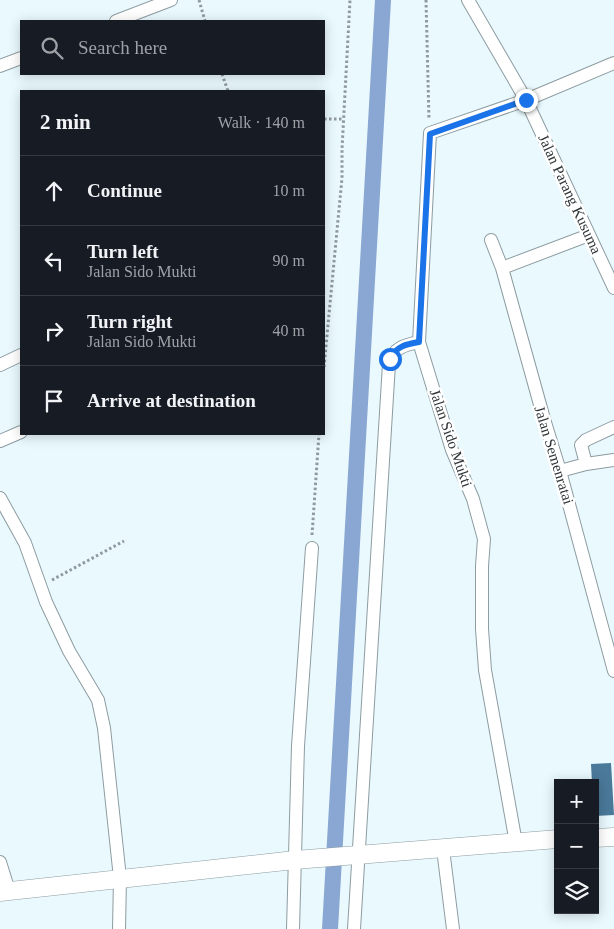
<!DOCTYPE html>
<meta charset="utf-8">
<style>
:root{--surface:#171b24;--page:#20242c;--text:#f1f3f6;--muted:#9ea1a6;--line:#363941}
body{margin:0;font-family:"Times New Roman",serif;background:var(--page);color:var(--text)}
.controls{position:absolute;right:15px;bottom:15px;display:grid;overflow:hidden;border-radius:0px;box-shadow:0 2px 12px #0003}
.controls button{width:45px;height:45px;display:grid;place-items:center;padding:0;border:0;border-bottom:1px solid var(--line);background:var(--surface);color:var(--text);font:25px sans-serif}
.stop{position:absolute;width:15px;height:15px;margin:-11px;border:4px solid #1a73e8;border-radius:50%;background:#fff}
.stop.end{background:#1a73e8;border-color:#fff;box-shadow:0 1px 5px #0008}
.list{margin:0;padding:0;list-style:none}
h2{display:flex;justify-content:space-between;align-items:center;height:65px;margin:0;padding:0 20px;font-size:21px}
h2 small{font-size:16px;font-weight:400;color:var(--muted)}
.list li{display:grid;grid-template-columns:32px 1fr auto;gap:15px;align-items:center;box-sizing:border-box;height:70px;padding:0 20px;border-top:1px solid var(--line)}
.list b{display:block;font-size:19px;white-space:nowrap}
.list p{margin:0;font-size:16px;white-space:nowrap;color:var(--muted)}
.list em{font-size:16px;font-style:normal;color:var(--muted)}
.icon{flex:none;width:28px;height:28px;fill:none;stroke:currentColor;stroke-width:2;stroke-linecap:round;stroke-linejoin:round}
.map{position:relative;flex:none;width:614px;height:929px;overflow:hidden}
.search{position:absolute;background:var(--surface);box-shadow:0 2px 12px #0003;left:20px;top:20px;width:305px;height:55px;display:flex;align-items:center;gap:12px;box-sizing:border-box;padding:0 18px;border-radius:0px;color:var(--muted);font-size:19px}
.panel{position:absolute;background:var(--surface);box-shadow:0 2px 12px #0003;left:20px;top:90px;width:305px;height:345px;border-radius:0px}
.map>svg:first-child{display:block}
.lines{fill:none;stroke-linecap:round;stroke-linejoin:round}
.canal{stroke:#8aa6d2;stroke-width:16}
.building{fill:#4b799a}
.minor-casing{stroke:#8d9ca1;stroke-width:14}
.secondary-casing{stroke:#8d9ca1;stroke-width:19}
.path{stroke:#8f9a9e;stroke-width:3;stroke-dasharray:2.5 2.5;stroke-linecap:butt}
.minor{stroke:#fff;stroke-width:12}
.secondary{stroke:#fff;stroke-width:18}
.route{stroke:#1a73e8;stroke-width:6}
.labels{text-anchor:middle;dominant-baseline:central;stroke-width:5;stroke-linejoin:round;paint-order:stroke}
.street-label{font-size:15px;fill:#2f3537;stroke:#fff}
</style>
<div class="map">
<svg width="614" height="929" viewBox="0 0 614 929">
<rect width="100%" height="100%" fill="#e9f9fe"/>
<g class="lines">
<path class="canal" d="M330 929 383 0"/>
</g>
<path class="building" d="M611 763 614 815 595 816V783H592L591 764Z"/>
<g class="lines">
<g class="minor-casing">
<path id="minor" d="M468 0 526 100 614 63
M116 21 171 0
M0 66 21 58
M491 240 502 268 544 419 560 471 614 671
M502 268 589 235
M0 365 21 355
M0 441 21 432
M586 464 581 445 586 440 614 427
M560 471 586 464 614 460
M0 498 25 543 46 602 69 651 98 700 104 728 120 878 119 929
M516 843 485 670 482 629V566L484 539 473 499 452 450 419 342 430 133 526 100 614 288
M443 849 453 929
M0 862 9 891
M293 929 298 746 312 548
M354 929 389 364C393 348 404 345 419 342"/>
</g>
<g class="secondary-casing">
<path id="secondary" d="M595 838 614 837
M0 892 295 860 558 839"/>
</g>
<path class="path" d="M199 0 205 21
M426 0 429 120
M222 74 228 91
M324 119H344
M324 367 342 178V149L350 0
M312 535 319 434
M52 580 124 541"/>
<use href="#minor" class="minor"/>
<use href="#secondary" class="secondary"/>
</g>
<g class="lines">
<path class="route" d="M390 359C396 346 407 344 419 342L430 134 526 100"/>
</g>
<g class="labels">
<g class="street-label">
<text transform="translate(570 194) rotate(65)">Jalan Parang Kusuma</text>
<text transform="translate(451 438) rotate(71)">Jalan Sido Mukti</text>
<text transform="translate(554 455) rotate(73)">Jalan Semenratai</text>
</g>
</g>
</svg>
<div class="controls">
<button>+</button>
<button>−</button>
<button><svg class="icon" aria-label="layers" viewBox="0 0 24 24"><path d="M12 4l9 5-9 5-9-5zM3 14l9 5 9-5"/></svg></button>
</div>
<div class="stop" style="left:390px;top:359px"></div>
<div class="stop end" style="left:526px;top:100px"></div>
<div class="search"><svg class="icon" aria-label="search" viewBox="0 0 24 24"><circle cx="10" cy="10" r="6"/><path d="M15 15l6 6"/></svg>Search here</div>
<section class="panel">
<h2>2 min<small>Walk · 140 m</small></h2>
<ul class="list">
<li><svg class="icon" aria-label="ahead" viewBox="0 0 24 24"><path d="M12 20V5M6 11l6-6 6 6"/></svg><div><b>Continue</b></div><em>10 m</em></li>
<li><svg class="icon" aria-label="left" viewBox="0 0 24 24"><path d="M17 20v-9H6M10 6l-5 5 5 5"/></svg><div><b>Turn left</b><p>Jalan Sido Mukti</p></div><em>90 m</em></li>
<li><svg class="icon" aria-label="right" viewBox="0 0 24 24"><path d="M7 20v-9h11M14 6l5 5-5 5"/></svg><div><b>Turn right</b><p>Jalan Sido Mukti</p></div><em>40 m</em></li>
<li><svg class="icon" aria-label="arrive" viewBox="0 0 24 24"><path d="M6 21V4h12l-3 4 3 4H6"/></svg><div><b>Arrive at destination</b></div></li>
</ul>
</section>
</div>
